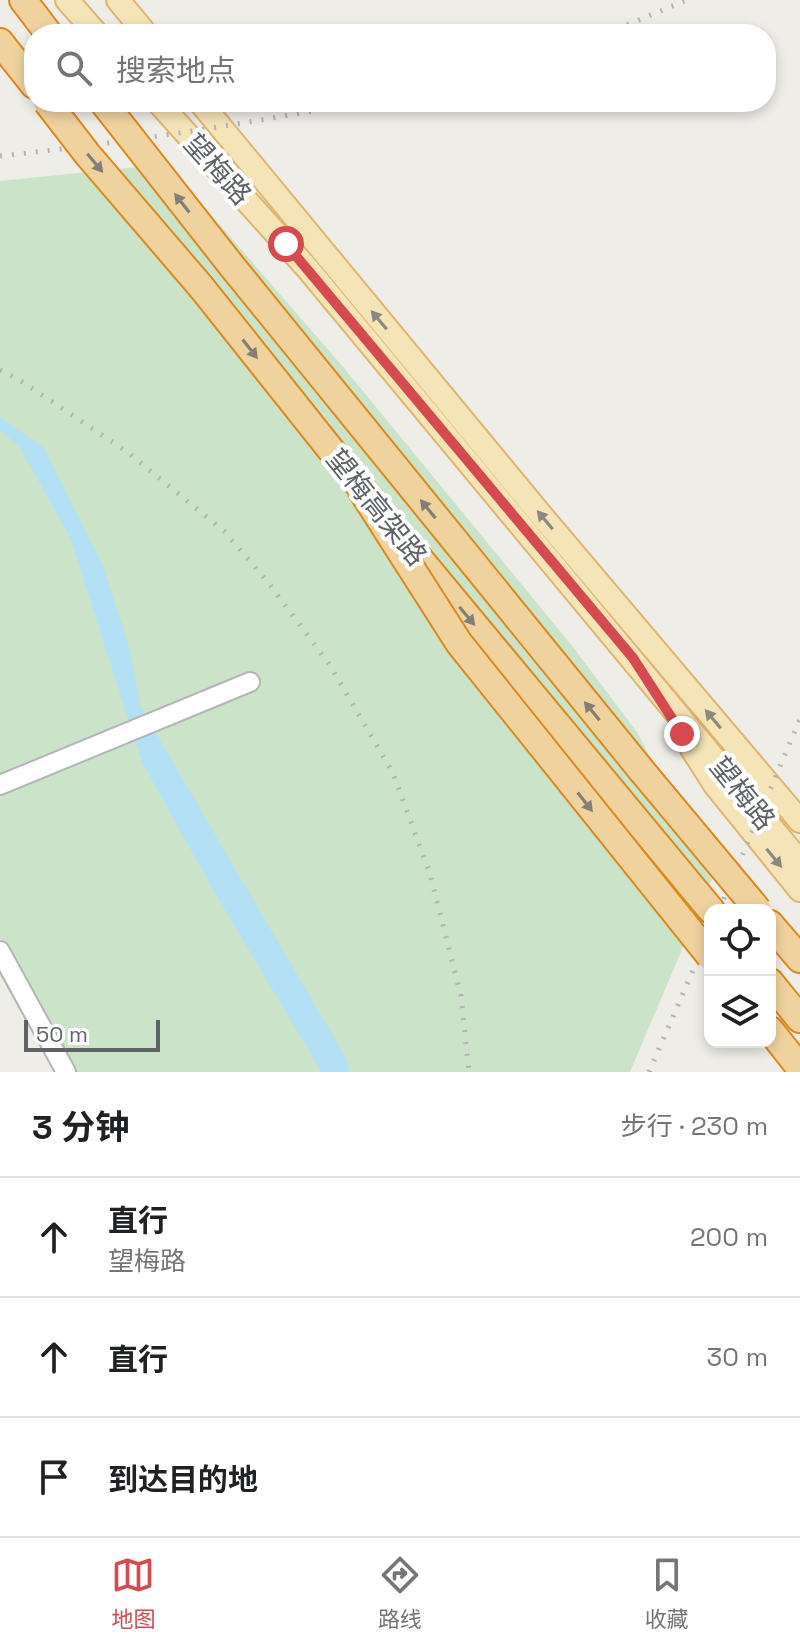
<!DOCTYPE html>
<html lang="zh">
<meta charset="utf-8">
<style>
:root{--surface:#fff;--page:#f2f2f2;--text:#202124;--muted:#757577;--line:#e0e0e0;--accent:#d44a4f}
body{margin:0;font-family:"Space Grotesk","Noto Sans SC",sans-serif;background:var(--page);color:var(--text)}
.controls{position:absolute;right:24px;bottom:24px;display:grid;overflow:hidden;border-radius:16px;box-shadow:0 4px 12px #0003}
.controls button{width:72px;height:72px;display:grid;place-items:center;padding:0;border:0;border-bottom:2px solid var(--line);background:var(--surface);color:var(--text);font:40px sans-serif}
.scale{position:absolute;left:24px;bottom:20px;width:136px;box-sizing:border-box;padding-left:8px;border:4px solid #5f6366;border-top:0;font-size:22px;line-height:28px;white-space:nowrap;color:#5f6366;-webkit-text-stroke:6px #fff;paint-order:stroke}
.stop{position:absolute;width:24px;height:24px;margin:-18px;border:6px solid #d44a4f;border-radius:50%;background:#fff}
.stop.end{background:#d44a4f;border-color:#fff;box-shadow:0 2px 8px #0008}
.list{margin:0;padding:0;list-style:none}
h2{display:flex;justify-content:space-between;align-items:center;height:104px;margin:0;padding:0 32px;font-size:34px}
h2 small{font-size:26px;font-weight:400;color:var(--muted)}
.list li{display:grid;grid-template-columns:52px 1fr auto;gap:24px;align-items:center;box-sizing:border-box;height:120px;padding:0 32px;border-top:2px solid var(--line)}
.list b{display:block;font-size:30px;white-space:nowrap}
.list p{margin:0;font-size:26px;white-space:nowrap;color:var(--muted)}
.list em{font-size:26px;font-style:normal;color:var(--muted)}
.icon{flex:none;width:44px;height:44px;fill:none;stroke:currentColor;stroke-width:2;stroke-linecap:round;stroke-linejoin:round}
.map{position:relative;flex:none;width:800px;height:1072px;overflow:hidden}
.search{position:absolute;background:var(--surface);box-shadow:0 4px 12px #0003;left:24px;right:24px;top:24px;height:88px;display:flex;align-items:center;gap:20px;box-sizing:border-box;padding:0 28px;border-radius:32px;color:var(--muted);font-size:30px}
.sheet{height:464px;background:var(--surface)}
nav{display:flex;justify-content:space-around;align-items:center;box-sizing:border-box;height:112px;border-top:2px solid var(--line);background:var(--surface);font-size:22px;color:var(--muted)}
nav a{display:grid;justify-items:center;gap:4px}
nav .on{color:var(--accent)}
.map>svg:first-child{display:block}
.green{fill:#cbe3c8}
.water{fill:#b3e0f5}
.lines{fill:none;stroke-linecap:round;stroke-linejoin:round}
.minor-casing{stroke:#b3b5b8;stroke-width:22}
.major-casing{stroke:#e0b470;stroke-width:26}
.highway-casing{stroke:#da891e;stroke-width:30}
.minor{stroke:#fff;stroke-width:18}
.major{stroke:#f5e4b7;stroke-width:22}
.highway{stroke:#f0d29f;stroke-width:26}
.rail{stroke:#b3b4b4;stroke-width:5;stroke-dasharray:2 10;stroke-linecap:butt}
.highway-bridge-casing{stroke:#da891e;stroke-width:30;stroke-linecap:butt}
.highway-bridge{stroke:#f0d29f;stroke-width:26}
.oneway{fill:#837f74}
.oneway2{fill:#8c8a7e}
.route{stroke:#d44a4f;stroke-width:10}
.labels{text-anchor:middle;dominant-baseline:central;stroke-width:8;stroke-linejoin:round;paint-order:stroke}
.street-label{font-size:28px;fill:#5f6366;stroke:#fff}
</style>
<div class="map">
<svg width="800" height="1072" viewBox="0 0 800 1072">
<rect width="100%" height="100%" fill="#efede8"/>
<path class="green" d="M167 164 344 368 573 647 637 732 668 792 723 853 630 1072H54L0 975V181Z"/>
<path class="water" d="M0 417 44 448 102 563 131 653 140 706 346 1058 350 1072H322L212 888 142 762 70 537 19 446 0 431Z"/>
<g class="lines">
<g class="minor-casing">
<path id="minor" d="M0 785 250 682
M0 951 66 1072"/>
</g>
<g class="major-casing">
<path id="major" d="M67 0 97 34
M118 0 146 34
M158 102 307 268 800 862
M200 102 541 515 800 821
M692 749 715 785 800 890"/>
</g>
<g class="highway-casing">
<path id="highway" d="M23 0 49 34
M0 42 34 85
M231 265 642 771
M202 288 374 504
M404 540 711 910
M770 924 800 959
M770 982 800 1019
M770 1030 800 1068"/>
</g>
<use href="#minor" class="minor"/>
<use href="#major" class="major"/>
<use href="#highway" class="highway"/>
<path class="rail" d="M605 34 687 0
M0 156C122 143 243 124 364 102
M0 370 18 379 126 451 224 531 267 581 329 664 393 773 430 874 461 996 469 1072
M719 910 800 719
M649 1072 710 931"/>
<g class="highway-bridge-casing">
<path id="highway-bridge" d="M47 102 88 155 202 288
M103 102 231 265
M360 488 459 643 710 956
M642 771 758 910"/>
</g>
<use href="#highway-bridge" class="highway-bridge"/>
</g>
<defs><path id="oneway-solid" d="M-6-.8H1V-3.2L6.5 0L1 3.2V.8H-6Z" transform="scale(2)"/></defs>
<g class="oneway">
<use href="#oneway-solid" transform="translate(95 163) rotate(50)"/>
<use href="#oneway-solid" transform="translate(182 203) rotate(-128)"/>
<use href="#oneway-solid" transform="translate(250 349) rotate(52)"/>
<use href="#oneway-solid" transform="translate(428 509) rotate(-129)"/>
<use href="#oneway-solid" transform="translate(467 616) rotate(50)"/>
<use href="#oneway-solid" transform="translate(592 711) rotate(-129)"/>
<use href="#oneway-solid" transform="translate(585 802) rotate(52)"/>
</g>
<g class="oneway2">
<use href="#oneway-solid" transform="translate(379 320) rotate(-130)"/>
<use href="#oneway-solid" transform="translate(545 520) rotate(-130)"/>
<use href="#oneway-solid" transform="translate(713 719) rotate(-130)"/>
<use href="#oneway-solid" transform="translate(774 858) rotate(51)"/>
</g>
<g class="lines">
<path class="route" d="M286 244 633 658 682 734"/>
</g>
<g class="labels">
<g class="street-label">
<text transform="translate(218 169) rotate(48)">望梅路</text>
<text transform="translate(377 507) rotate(51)">望梅高架路</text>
<text transform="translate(743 793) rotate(51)">望梅路</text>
</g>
</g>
</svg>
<div class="controls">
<button><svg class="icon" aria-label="locate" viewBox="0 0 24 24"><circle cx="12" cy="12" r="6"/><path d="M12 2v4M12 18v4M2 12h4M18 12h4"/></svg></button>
<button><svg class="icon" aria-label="layers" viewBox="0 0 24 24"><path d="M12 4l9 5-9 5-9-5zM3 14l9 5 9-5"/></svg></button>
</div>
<div class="scale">50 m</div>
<div class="stop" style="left:286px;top:244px"></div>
<div class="stop end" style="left:682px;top:734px"></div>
<div class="search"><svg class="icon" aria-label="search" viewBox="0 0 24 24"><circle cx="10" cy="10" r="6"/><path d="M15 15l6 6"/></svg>搜索地点</div>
</div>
<section class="sheet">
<h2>3 分钟<small>步行 · 230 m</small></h2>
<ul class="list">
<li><svg class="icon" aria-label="ahead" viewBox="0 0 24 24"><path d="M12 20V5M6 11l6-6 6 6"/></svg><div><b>直行</b><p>望梅路</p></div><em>200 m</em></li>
<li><svg class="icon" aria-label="ahead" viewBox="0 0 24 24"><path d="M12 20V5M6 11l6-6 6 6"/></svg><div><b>直行</b></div><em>30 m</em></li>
<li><svg class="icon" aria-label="arrive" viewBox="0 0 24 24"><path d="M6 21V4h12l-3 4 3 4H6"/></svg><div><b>到达目的地</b></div></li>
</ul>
</section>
<nav>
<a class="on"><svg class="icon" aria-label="map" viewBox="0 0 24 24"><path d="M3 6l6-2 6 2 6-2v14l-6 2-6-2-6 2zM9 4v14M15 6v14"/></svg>地图</a>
<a><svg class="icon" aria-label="directions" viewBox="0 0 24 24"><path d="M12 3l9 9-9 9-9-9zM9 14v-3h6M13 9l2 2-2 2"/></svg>路线</a>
<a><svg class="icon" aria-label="saved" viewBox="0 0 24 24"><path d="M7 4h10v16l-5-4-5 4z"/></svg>收藏</a>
</nav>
